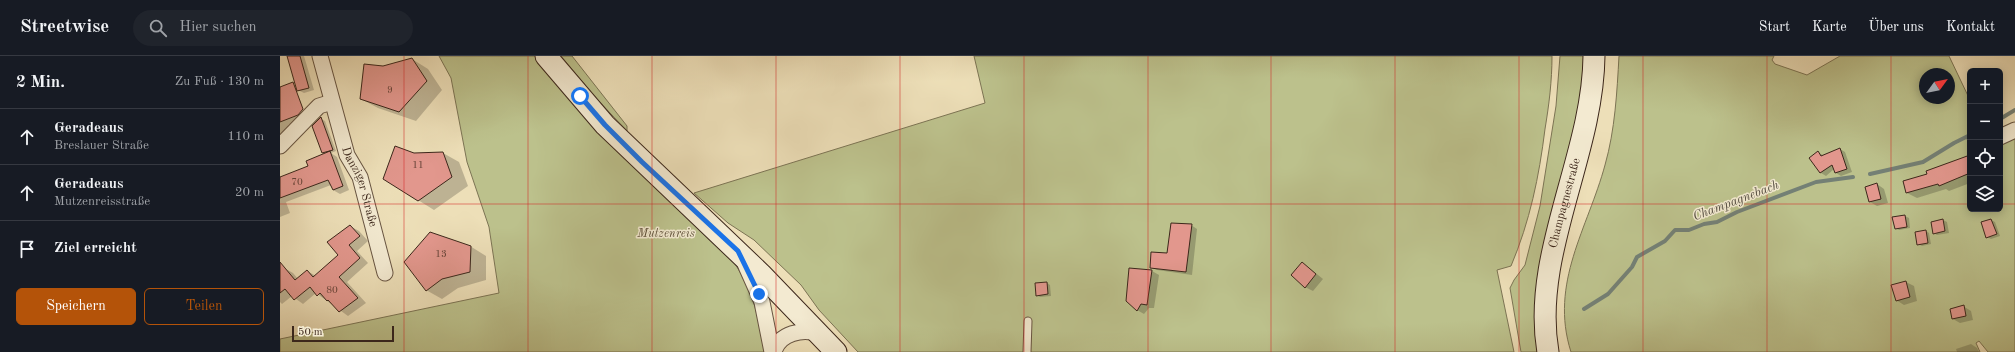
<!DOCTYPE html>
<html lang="de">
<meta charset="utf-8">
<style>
:root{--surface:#171b24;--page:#20242c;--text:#f1f3f6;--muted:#9ea1a6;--line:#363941;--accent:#b45309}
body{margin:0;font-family:"Old Standard TT",serif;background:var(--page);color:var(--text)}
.controls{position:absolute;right:12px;top:12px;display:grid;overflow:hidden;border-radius:6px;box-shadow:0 2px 10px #0003}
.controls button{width:36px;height:36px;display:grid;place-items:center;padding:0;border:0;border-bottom:1px solid var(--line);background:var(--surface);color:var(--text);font:20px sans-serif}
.compass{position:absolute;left:1639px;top:12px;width:36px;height:36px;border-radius:50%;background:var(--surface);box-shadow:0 2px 10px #0003;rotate:57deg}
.scale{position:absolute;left:12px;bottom:10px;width:102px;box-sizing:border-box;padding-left:4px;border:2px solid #3c271b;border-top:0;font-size:11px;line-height:14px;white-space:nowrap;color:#3c271b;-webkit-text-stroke:3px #f3ead1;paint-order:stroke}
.stop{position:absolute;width:12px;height:12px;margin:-9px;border:3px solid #1a73e8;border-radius:50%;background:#fff}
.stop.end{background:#1a73e8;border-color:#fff;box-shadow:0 1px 4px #0008}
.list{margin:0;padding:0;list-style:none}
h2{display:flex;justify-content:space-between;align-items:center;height:52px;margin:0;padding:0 16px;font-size:17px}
h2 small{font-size:13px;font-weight:400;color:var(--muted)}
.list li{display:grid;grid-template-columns:26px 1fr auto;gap:12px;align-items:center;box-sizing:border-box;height:56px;padding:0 16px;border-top:1px solid var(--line)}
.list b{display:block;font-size:15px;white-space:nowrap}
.list p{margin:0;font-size:13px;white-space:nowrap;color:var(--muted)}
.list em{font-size:13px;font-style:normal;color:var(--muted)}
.actions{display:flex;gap:8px;padding:12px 16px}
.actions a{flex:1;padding:9px 0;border:1px solid var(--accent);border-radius:6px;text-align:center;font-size:14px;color:var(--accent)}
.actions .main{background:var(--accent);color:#fff}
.icon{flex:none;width:22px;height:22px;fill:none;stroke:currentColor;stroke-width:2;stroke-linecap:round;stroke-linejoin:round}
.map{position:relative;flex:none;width:1735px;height:296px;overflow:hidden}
header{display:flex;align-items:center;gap:24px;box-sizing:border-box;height:56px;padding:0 20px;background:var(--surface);border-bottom:1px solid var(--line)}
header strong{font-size:19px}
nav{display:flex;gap:22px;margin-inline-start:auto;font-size:14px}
.search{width:280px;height:36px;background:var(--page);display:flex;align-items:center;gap:10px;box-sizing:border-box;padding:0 14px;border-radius:22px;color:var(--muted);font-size:15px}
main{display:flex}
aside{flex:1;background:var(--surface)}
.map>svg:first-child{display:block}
.green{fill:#bcc18c;stroke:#7c7454;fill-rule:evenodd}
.shadow{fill:#0003}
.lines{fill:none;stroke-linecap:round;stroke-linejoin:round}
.stream{stroke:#748075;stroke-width:4}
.building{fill:#e2978d;stroke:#3c271b}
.service-casing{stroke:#685542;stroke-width:9}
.minor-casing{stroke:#685542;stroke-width:17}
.secondary-casing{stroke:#3c271b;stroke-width:23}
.service{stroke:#f3ead1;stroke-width:7}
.minor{stroke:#f3ead1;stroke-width:15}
.secondary{stroke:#f3ead1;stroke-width:21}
.route{stroke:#1a73e8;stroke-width:5}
.grid{fill:none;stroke:#d62828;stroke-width:1;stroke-opacity:0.55}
.labels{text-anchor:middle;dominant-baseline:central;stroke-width:3;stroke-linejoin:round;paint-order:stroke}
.number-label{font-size:10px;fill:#664338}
.street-label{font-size:12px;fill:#3c271b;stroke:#f3ead1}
.park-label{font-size:12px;font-style:italic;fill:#5c4e37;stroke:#f3ead1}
.water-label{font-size:13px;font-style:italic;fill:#534c40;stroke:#f3ead1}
</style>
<header>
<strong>Streetwise</strong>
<div class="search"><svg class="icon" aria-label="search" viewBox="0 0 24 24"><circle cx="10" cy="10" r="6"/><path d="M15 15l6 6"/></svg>Hier suchen</div>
<nav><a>Start</a><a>Karte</a><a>Über uns</a><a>Kontakt</a></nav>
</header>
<main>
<aside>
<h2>2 Min.<small>Zu Fuß · 130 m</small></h2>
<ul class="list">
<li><svg class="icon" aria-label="ahead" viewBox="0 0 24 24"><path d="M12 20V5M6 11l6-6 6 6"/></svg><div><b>Geradeaus</b><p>Breslauer Straße</p></div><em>110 m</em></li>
<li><svg class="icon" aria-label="ahead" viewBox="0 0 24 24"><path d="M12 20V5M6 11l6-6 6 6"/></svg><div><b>Geradeaus</b><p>Mutzenreisstraße</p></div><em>20 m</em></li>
<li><svg class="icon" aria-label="arrive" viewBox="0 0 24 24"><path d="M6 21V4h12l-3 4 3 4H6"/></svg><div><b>Ziel erreicht</b></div></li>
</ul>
<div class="actions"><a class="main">Speichern</a><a>Teilen</a></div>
</aside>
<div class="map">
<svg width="1735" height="296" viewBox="0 0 1735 296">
<rect width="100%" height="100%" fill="#eddfb8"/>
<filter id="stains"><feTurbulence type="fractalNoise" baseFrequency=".005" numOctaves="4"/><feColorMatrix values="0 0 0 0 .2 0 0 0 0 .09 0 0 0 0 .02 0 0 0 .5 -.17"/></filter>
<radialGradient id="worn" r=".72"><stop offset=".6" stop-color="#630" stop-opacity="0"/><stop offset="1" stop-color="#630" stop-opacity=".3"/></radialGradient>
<path class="green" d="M159 0H259L453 205C475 237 477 259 485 296H0V283L219 237 209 171 187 106 171 22Z
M281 0H292L347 70V75L315 41Z
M694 0H1272C1272 25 1269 49 1265 73 1259 121 1250 165 1231 210L1217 214 1234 296H578L539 254 521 229 474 184 448 167 414 137 705 47Z
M1280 0H1306V7L1258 296H1241L1230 232 1234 224 1245 209 1260 150 1276 50Z
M1339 0H1494L1492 4 1495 8 1527 19 1560 0H1669L1690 44V79L1686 81 1690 89V153H1720V87L1735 79V296H1708L1699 285 1696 287 1700 296H1291C1269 227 1308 172 1325 109 1335 74 1337 36 1339 0ZM1645 18H1669V42H1645Z"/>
<path class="shadow" d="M8 0H24L34 34 24 37 18 34Z
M132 3 148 13 162 34 136 65 98 52 81 43 103 11Z
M0 39 12 42 23 64 8 69 10 75 0 78Z
M41 63 45 65 56 95 51 97 57 101 69 134 60 138 53 134 51 129 6 146 10 157 0 161V122L29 111 46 98 43 97Z
M1560 93 1565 96 1572 116 1561 120 1556 117 1554 113 1546 120 1541 117 1538 96 1544 100Z
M163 97 179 106 188 130 154 154 138 144 134 98Z
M1690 100V127L1669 135 1666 133 1637 142 1627 137 1649 119Z
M1597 128 1604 133 1608 147 1597 150 1590 146Z
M1625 160 1629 162 1630 172 1619 174 1616 172 1613 162Z
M1663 164 1667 166 1669 177 1657 179 1654 177 1652 166Z
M1711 164 1715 166 1720 180 1711 183 1707 181 1702 167Z
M911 169 917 173 912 219 877 214 871 211 888 198Z
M70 170 79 175 88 185 77 195 88 207 67 226 86 247 68 260 36 237 23 248 12 240 2 248 0 246V217L4 212 13 217 18 223 27 215 36 220 60 199Z
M1646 175 1649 177 1651 188 1642 190 1638 188Z
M190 190 206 200V224L178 232 162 243 146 234Z
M1023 207 1043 223 1033 235 1025 231Z
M850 213 872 215 879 219 874 252H869L864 258 857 254Z
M1626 226 1634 230 1637 245 1624 249 1616 244Z
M767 227 770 229 771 240 760 241 757 239Z
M1683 250 1691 255 1693 264 1680 267 1673 263 1671 253Z
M1691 288 1697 292 1699 296H1677L1676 293Z"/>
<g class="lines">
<path class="stream" d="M1720 63 1735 54
M1590 118 1643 106 1674 87 1690 79
M1304 253 1328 238 1352 211 1357 201 1385 185 1395 174H1409L1424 168 1437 166 1457 156 1536 126 1573 121"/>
</g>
<path class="building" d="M7 0H20L29 32 17 35Z
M132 2 147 25 119 56 80 43 84 8 103 10Z
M13 26 23 53 18 59 0 66V31Z
M41 61 53 94 42 97 32 70Z
M115 90 134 97 163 96 172 121 138 145 103 123Z
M1560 92 1567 113 1555 117 1552 109 1540 117 1529 102 1538 95 1541 100Z
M50 95 63 130 53 134 48 124 0 142V121L28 110 26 105Z
M1690 99V117L1659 130 1658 128 1626 137 1623 125 1647 118 1646 115Z
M1597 127 1601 143 1589 146 1585 131Z
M1625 159 1627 171 1615 173 1612 161Z
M1663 163 1665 175 1653 178 1651 166Z
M1711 163 1717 178 1706 182 1701 166Z
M891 167 912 168 906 216 870 212 871 196 887 197Z
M70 169 80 180 69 189 80 202 59 221 78 242 59 256 48 244 47 245 40 237 37 240 30 231 14 244 5 233 0 237V206L15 224 27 214 33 221 58 199 47 186Z
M1646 174 1648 187 1637 189 1635 176Z
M150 176 191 190 190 216 162 223 146 235 124 206Z
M1022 206 1036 218 1025 232 1011 219Z
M849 212 872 214 867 249 861 248 857 255 846 245Z
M1626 225 1630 241 1616 245 1611 229Z
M767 226 768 238 756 240 755 227Z
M1684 249 1686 260 1672 263 1670 253Z"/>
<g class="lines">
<g class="service-casing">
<path id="service" d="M747 296 748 265"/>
</g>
<g class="minor-casing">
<g id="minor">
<path id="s1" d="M40 0 67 99 80 121 105 217"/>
<path d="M1720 81 1735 74"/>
<path d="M0 90 39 50 52 46"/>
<path d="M465 208 482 246 492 296"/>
<path d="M494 296C499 277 523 272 539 278"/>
</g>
</g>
<g class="secondary-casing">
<g id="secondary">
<path d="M266 0 325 69 481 218 556 296"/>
<path id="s2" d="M1268 296C1251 199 1313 99 1314 0"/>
</g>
</g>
<use href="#service" class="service"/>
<use href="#minor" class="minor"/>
<use href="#secondary" class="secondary"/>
</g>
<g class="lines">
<path class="route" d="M300 40 325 69 362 106 458 195 479 238"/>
</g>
<path class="grid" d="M124 0V296M248 0V296M372 0V296M496 0V296M620 0V296M744 0V296M868 0V296M991 0V296M1115 0V296M1239 0V296M1363 0V296M1487 0V296M1611 0V296M0 148H1690M1720 148H1735"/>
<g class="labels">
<g class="number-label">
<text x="110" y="34">9</text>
<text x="138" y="109">11</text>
<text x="17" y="126">70</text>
<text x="161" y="198">13</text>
<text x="52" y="234">80</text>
</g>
<g class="street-label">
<text stroke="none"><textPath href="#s1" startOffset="137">Danziger Straße</textPath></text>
<text stroke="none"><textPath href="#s2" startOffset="151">Champagnestraße</textPath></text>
</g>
<g class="park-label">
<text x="386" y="178">Mutzenreis</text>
</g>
<g class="water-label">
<text transform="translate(1456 145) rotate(-21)">Champagnebach</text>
</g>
</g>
<rect width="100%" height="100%" filter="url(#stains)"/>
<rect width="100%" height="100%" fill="url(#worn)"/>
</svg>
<div class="controls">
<button>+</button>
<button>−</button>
<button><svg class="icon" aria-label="locate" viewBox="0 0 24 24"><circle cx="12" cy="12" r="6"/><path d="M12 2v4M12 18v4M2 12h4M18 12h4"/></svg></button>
<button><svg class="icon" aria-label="layers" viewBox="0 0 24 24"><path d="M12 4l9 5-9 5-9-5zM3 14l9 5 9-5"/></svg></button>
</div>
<svg class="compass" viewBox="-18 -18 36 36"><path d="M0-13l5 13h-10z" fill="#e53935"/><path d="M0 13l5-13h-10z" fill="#9ea1a6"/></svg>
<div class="scale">50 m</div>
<div class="stop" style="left:300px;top:40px"></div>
<div class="stop end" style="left:479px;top:238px"></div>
</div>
</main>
